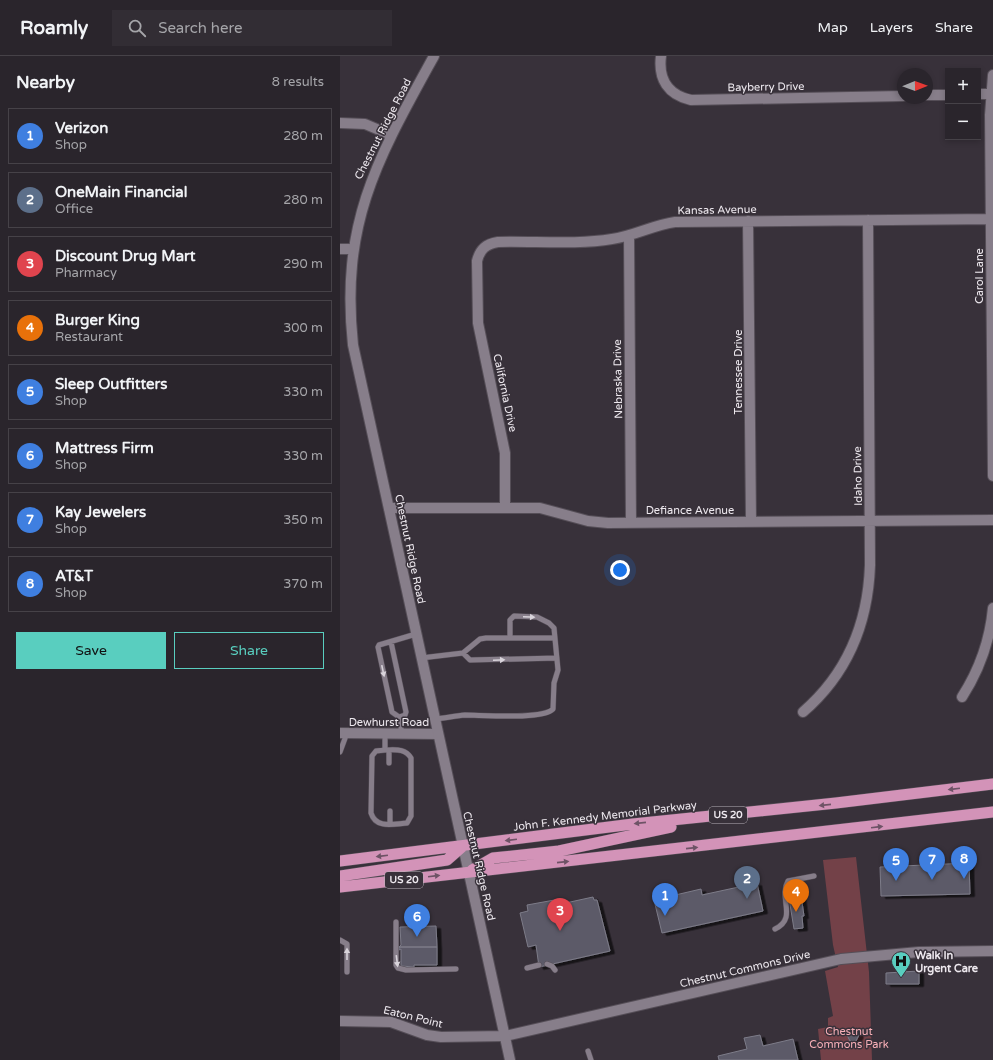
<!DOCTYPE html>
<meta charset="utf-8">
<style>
:root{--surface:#2a252c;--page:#322d34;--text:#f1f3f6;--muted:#a5a5a9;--line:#464248;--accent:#59cebf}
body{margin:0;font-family:"Varela Round",sans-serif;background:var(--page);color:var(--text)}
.controls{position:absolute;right:12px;top:12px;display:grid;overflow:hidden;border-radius:0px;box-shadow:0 2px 6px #0003}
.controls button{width:36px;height:36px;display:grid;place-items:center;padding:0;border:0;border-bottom:1px solid var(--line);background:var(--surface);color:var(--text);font:20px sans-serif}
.compass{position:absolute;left:557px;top:12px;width:36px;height:36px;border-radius:50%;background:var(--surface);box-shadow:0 2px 6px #0003;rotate:89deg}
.you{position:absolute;left:280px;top:514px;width:14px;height:14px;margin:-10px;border:3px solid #fff;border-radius:50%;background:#1a73e8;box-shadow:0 0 0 6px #1a73e833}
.badge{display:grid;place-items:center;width:26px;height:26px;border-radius:50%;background:var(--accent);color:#fff;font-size:13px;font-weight:700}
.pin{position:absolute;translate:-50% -33px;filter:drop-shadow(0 1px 2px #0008)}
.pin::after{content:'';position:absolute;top:21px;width:14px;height:12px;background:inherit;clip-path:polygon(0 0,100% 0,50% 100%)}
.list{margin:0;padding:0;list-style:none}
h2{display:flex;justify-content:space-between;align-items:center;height:52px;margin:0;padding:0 16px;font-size:17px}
h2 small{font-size:13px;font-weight:400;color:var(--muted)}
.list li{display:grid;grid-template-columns:26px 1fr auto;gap:12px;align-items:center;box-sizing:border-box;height:56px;margin:0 8px 8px;padding:0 8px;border:1px solid var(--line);border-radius:0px}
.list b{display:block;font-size:15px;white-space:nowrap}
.list p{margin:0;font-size:13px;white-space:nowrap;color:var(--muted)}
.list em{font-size:13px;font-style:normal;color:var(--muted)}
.actions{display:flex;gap:8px;padding:12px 16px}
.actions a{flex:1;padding:9px 0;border:1px solid var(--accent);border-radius:0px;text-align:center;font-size:14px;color:var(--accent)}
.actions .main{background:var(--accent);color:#111}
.icon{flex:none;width:22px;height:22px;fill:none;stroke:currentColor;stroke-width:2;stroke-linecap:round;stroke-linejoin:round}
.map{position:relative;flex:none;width:653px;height:1004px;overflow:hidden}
header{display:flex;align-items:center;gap:24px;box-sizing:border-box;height:56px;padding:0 20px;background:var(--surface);border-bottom:1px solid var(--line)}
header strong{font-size:19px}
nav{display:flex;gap:22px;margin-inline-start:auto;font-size:14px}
.search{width:280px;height:36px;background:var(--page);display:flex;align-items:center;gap:10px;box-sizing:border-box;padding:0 14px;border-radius:0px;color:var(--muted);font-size:15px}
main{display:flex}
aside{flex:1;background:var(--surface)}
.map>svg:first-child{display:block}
.green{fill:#734148}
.building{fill:#5c5a67;stroke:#7d7c89;filter:url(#shadow)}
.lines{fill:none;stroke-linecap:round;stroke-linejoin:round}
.service-casing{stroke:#554e57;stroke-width:6}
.minor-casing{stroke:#554e57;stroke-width:12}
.tertiary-casing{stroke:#554e57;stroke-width:12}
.trunk-casing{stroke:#554e57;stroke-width:12}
.service{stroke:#877e8a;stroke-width:5}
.minor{stroke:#877e8a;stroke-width:10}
.tertiary{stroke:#877e8a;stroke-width:10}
.trunk{stroke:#d393b8;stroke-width:11}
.oneway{fill:#d9d4db}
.oneway2{fill:#6e5366}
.labels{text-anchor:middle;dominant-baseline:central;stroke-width:3;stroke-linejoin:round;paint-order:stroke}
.shield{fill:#38313a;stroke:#b7b2b9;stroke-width:1}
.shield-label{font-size:10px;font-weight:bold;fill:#eee9ef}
.street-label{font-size:11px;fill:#eee9ef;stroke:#38313a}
.poi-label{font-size:11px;font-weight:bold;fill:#eee9ef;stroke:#38313a;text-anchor:start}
.park-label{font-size:11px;fill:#f9b0b8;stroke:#38313a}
</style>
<header>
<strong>Roamly</strong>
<div class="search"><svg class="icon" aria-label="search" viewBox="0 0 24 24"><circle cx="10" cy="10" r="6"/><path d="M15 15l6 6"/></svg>Search here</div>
<nav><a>Map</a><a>Layers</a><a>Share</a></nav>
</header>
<main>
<aside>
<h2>Nearby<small>8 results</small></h2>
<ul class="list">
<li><span class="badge" style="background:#3f7fe0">1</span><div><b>Verizon</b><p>Shop</p></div><em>280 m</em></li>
<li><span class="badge" style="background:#5c6f8a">2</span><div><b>OneMain Financial</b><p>Office</p></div><em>280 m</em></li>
<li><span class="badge" style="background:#e0444e">3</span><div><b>Discount Drug Mart</b><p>Pharmacy</p></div><em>290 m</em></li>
<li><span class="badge" style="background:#e8710a">4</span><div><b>Burger King</b><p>Restaurant</p></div><em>300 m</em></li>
<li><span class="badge" style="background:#3f7fe0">5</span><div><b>Sleep Outfitters</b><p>Shop</p></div><em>330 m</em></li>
<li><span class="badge" style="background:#3f7fe0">6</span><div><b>Mattress Firm</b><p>Shop</p></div><em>330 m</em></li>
<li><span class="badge" style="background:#3f7fe0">7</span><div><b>Kay Jewelers</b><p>Shop</p></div><em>350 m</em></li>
<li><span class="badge" style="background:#3f7fe0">8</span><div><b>AT&amp;T</b><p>Shop</p></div><em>370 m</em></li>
</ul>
<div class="actions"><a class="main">Save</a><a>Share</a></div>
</aside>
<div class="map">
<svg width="653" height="1004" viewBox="0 0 653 1004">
<defs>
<filter id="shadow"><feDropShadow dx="4.5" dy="2.5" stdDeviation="0" flood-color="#0009"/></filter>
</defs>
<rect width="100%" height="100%" fill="#38313a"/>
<path class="green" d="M516 801 529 916 532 1004H481L478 973 488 971V962L493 960 485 915 498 911 493 889 483 804Z"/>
<path class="building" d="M629 807 630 838 541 840 540 811Z
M417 827 423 855 322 877 314 844 361 833 362 839Z
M455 835V839H461L464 860H462L463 872 454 873 448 836Z
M253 841 254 844H257L270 895 199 911 196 889 188 891 180 857 188 855 187 849 220 843 221 848Z
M96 870 97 891H59L61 889 60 871Z
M59 891H97V909H74V911L61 910V893L59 894Z
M579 915V928H546V917Z
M510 974H516L519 979 516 985H510L507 979Z
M420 979 423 990 453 983 458 1004H379L378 1000 407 993 404 982Z"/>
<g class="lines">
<g class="service-casing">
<path id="service" d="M51 586 66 656 65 659 59 661 52 656 38 591 39 589 76 578
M123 597 130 604 217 602
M81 602 123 597 140 583 146 582H215
M59 661 62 678
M95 663C105 662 115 660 125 659 142 659 203 664 213 653L214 627 218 614 214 572 209 567 197 561 174 560 170 564V582
M45 694C55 694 65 692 71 702V760L67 767C53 768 36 773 31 757L32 700 36 695Z
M45 694V678
M49 694V707
M0 696 7 677
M50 755V768
M56 866V909L58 912 66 914 116 913
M435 873C458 862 438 842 448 825L474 820
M0 884 7 888V916
M207 908 212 910 215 914
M187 912 199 909
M248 995 251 1004"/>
</g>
<g class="minor-casing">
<path id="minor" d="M321 0C318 23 328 39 351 44L563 40
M653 19 650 59 653 420
M638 38H653
M587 39H608
M0 67 25 68 51 79
M408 165 411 466
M289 179 291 467
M0 193H9
M49 452H200L248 465 268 467 653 464
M165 452V397L138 267 137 205C140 193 146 188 158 186 195 185 236 189 272 183 294 180 313 169 335 166L653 163
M622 641C640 613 650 584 653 552
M463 656C507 618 528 567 530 509L528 164
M0 677 98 678
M0 965 51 966 87 979 101 981 165 980 501 903 579 896 653 895"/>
</g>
<g class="tertiary-casing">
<path id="tertiary" d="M94 0C38 102 0 166 13 289L170 1004"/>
</g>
<g class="trunk-casing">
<path id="trunk" d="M0 805 293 768 496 747 653 728
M132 814 153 802 219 795 331 771
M0 820 107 804 123 790
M0 831 653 756"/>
</g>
<use href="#service" class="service"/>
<use href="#minor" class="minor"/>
<use href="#tertiary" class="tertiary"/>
<use href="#trunk" class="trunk"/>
</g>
<defs><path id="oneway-solid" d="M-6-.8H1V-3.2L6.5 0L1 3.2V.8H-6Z"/></defs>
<g class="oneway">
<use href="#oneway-solid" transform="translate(189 561) rotate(2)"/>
<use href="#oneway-solid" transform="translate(159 604) rotate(-2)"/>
<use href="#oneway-solid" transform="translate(43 615) rotate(78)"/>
<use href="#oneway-solid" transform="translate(7 898) rotate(-90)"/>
<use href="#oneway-solid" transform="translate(57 905) rotate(83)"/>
</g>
<g class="oneway2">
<use href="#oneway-solid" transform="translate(614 733) rotate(173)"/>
<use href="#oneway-solid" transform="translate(485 749) rotate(174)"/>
<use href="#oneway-solid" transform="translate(300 767) rotate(174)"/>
<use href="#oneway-solid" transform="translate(537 771) rotate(-7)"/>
<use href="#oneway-solid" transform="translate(171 784) rotate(173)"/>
<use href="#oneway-solid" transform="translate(352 792) rotate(-6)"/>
<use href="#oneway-solid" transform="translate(42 800) rotate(173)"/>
<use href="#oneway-solid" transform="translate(223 806) rotate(-6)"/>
<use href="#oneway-solid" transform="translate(94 820) rotate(-7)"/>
</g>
<defs>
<g id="hospital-pin" transform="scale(1)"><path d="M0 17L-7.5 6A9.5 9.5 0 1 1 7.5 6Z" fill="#59cebf" stroke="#38313a"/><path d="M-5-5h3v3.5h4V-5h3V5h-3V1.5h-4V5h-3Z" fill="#111"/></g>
</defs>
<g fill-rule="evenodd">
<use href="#hospital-pin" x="561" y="905"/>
</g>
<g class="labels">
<g class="shield">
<rect x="369" y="751" width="38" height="16" rx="3"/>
<rect x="45" y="816" width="38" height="16" rx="3"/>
</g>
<g class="shield-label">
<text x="388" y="759">US 20</text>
<text x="64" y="824">US 20</text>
</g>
<g class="street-label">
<text transform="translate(426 31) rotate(-1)">Bayberry Drive</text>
<text transform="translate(43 73) rotate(-63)">Chestnut Ridge Road</text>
<text transform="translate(377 154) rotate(-1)">Kansas Avenue</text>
<text transform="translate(639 220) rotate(-90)">Carol Lane</text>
<text transform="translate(398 316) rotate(-90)">Tennessee Drive</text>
<text transform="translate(278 323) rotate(-91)">Nebraska Drive</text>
<text transform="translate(165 337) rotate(78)">California Drive</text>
<text transform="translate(518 420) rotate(-91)">Idaho Drive</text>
<text x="350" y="454">Defiance Avenue</text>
<text transform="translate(70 493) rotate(78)">Chestnut Ridge Road</text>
<text x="49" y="666">Dewhurst Road</text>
<text transform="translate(265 760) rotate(-7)">John F. Kennedy Memorial Parkway</text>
<text transform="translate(139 810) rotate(77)">Chestnut Ridge Road</text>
<text transform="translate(405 913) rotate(-13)">Chestnut Commons Drive</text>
<text transform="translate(73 961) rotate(14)">Eaton Point</text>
</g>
<g class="poi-label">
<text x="575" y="899">Walk In<tspan x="575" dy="13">Urgent Care</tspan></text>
</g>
<g class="park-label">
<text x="509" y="975">Chestnut<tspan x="509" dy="13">Commons Park</tspan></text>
</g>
</g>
</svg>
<div class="controls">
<button>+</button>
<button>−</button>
</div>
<svg class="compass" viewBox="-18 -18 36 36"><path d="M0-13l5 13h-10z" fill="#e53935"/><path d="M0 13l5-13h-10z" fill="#a5a5a9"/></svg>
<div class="you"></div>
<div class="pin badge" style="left:325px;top:860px;background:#3f7fe0">1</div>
<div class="pin badge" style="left:407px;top:843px;background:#5c6f8a">2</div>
<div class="pin badge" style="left:220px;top:875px;background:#e0444e">3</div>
<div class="pin badge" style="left:456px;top:856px;background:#e8710a">4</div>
<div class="pin badge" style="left:556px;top:825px;background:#3f7fe0">5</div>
<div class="pin badge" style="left:77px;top:881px;background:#3f7fe0">6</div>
<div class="pin badge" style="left:592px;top:824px;background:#3f7fe0">7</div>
<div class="pin badge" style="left:624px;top:823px;background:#3f7fe0">8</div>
</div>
</main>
